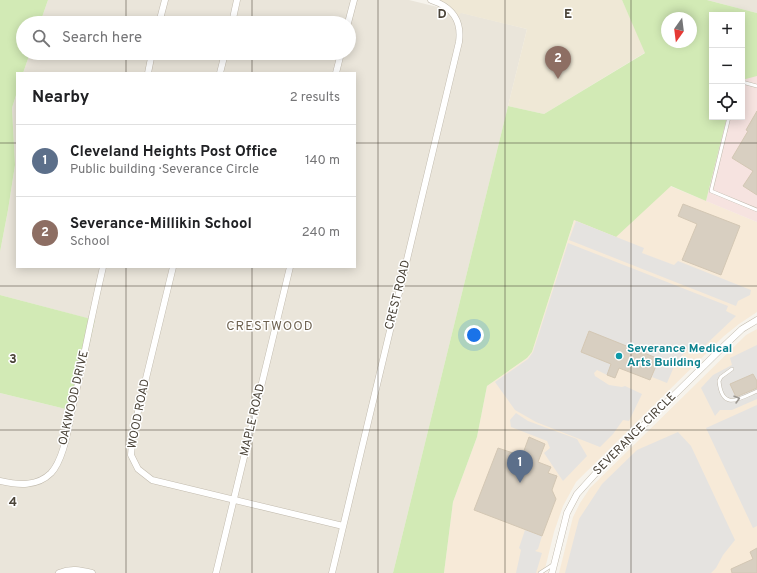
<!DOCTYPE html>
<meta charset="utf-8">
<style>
:root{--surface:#fff;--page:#f2f2f2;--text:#202124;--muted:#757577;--line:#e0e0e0;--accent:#0b8043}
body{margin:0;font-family:Overpass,sans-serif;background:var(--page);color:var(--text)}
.controls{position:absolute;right:12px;top:12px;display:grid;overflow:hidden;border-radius:0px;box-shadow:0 2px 10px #0003}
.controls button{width:36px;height:36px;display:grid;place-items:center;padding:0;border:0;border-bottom:1px solid var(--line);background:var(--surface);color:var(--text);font:20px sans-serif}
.compass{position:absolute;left:661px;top:12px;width:36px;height:36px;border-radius:50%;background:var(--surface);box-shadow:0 2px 10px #0003;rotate:194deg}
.you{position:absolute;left:474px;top:335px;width:14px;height:14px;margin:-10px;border:3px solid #fff;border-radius:50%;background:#1a73e8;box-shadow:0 0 0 6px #1a73e833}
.badge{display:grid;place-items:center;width:26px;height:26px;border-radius:50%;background:var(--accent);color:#fff;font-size:13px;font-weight:700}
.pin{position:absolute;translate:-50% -33px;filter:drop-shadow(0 1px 2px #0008)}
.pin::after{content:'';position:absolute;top:21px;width:14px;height:12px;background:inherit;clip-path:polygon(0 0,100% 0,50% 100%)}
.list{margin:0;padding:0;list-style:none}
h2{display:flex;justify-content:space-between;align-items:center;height:52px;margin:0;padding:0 16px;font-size:17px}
h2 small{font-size:13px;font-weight:400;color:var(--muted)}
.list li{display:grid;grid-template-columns:26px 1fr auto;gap:12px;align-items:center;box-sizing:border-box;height:72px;padding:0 16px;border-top:1px solid var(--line)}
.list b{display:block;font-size:15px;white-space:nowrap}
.list p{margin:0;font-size:13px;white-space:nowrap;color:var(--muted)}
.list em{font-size:13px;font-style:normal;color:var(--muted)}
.icon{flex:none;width:22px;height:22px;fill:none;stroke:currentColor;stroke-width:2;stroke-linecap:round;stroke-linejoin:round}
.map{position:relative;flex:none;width:757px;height:573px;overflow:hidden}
.search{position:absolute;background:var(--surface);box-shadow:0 2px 10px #0003;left:16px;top:16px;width:340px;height:44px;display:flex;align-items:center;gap:10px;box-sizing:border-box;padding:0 14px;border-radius:22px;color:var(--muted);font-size:15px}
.panel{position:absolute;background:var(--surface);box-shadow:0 2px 10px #0003;left:16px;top:72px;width:340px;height:196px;border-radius:0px}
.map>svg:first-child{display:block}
.residential{fill:#eae5da}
.commercial{fill:#f7ead8}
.education{fill:#efe8d6}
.medical{fill:#f6e3e0}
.green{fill:#d2eab5;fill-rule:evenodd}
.parking{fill:#e5e3e0}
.building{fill:#d8cfc1;stroke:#d3c7b4}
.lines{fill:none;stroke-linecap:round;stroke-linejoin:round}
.service-casing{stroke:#c2bbae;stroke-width:4}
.minor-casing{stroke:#c2bbae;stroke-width:7}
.service{stroke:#fff;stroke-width:3}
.minor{stroke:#fff;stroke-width:6}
.oneway{stroke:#9c9892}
.grid{fill:none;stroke:#4b4439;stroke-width:1;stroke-opacity:0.55}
.culture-dot{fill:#0f9aa8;stroke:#fff;stroke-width:1.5}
.labels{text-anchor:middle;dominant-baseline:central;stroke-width:3;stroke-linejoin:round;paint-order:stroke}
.street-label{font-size:12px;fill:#4b4439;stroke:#fff}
.culture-label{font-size:12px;font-weight:bold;fill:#0d838f;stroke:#fff;text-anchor:start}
.neighbourhood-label{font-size:13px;letter-spacing:1px;fill:#6e6250;stroke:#fff}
.grid-label{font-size:13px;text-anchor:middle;font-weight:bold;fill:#4b4439;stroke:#fff;stroke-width:3;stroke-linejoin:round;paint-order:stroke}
</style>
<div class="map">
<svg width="757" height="573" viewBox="0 0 757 573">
<rect width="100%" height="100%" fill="#f6f3ec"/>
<path class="residential" d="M48 0H409L527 29 393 573H0V393L74 411 94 320 0 295V252L8 210 15 165 12 108 17 92V267H355V73H23L30 53H349V23H40Z
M707 0H757V13Z"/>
<path class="commercial" d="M595 155 757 222V312L739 324 724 336 576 482 563 506 554 532 544 573H444L453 502 477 437 487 386 527 358 532 352Z
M757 329V573H559L573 517 580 503 590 488 746 335Z"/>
<path class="education" d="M431 0H622L646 52 544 114 508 106 527 29 461 13 456 18Z"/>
<path class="medical" d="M757 41V222L706 201 727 117H742V54Z"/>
<path class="green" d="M0 0H48L40 23H23V53H30L23 73H17V92L12 108 15 165 8 210 0 252Z
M622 0H707L757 13V76L742 80V15H712V117H727L706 201 671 186 616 237 574 220 532 352 527 358 487 386 477 437 453 502 444 573H393L508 106 544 114 645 53ZM667 18H691V42H667Z
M0 295 95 320 74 411 0 393Z"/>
<path class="parking" d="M576 221 644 248 642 253 674 265 678 261 751 290 750 295 738 301 736 306 569 240Z
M568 243 728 306 726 311 736 316 699 351 691 346 676 362 667 383 652 377 658 359 588 332 581 352 611 364 607 375 597 370 594 373 595 376 609 385 622 387 625 386 642 394 629 421 623 420 613 434 600 447 536 422 515 410 495 382 528 359 533 352Z
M757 345V399L732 410H720L715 416 701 388 713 375 732 365 730 358Z
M757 405V526L753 528 706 428Z
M516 413 528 421 577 439 587 456 563 481 544 453 550 448 547 441 511 427 510 420Z
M678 432 691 446 735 540 723 555 716 568 711 573H565L579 519 602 484 637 450Z
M525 530 542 536 538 549 535 551 542 553 536 573H516L521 550 519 548Z"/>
<path class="building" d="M757 111V195L743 186 753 171 732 158 748 131 746 130Z
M683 204 740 226 721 275 682 260 697 224 678 216Z
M589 331 659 359 650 380 619 368 615 378 607 375 611 364 581 352Z
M753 374 757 381V388L736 397 730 384Z
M529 437 545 444 538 462 551 467 548 473 557 476 552 490 556 499 542 536 474 510 498 448 522 456Z
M757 548V573H732L731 569 753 559 750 552Z"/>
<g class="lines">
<g class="service-casing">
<path id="service" d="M742 82 757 86
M729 117 711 191 757 210
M732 369 721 377 719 381C722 411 739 399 757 391
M540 573 554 564"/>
</g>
<g class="minor-casing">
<path id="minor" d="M159 23 165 0
M232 23 237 0
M348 23 354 0
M148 73 152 53
M220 73 225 53
M336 73 341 53
M173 267 133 432 131 455 138 469 152 480 343 526
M0 481C18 485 37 487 51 473 64 459 68 428 72 410 83 362 92 314 103 267
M59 573C71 568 80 570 92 573
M216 573 290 267
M332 573 459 42C462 20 452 7 431 0
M552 573 567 513 577 494 605 463 725 345 742 329 757 320"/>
</g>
<use href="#service" class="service"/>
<use href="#minor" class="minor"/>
</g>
<defs><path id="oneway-chevron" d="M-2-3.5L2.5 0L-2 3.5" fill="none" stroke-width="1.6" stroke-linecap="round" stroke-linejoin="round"/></defs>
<use class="oneway" href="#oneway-chevron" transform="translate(737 399) rotate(-16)"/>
<path class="grid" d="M126 0V23M252 0V23M378 0V573M505 0V573M631 0V573M126 53V73M252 53V73M0 143H17M355 143H757M126 267V573M252 267V573M0 286H757M0 430H757"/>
<circle class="culture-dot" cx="619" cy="356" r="4"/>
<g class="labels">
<g class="street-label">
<text transform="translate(398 295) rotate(-76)">CREST ROAD</text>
<text transform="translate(74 398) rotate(-77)">OAKWOOD DRIVE</text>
<text transform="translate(139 414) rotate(-79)">WOOD ROAD</text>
<text transform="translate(253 420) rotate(-77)">MAPLE ROAD</text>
<text transform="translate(635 434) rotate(-45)">SEVERANCE CIRCLE</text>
</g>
<g class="culture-label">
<text x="627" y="349">Severance Medical<tspan x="627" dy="14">Arts Building</tspan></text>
</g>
<g class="neighbourhood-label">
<text x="270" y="327">CRESTWOOD</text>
</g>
</g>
<g class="grid-label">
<text x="442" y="18">D</text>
<text x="568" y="18">E</text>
<text x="13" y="363">3</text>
<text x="13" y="506">4</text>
</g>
</svg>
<div class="controls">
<button>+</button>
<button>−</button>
<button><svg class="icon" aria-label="locate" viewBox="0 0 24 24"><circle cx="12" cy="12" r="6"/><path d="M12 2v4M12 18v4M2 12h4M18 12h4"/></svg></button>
</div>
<svg class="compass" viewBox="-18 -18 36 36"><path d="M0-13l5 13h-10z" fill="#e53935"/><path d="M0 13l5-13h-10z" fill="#757577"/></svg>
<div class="you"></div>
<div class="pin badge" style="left:520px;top:483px;background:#5c6f8a">1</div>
<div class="pin badge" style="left:558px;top:79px;background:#8d6e63">2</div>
<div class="search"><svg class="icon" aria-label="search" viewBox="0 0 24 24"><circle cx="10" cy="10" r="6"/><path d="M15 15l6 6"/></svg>Search here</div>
<section class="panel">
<h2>Nearby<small>2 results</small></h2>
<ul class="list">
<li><span class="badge" style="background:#5c6f8a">1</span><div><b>Cleveland Heights Post Office</b><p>Public building · Severance Circle</p></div><em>140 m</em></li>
<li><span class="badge" style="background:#8d6e63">2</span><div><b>Severance-Millikin School</b><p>School</p></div><em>240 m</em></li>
</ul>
</section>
</div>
